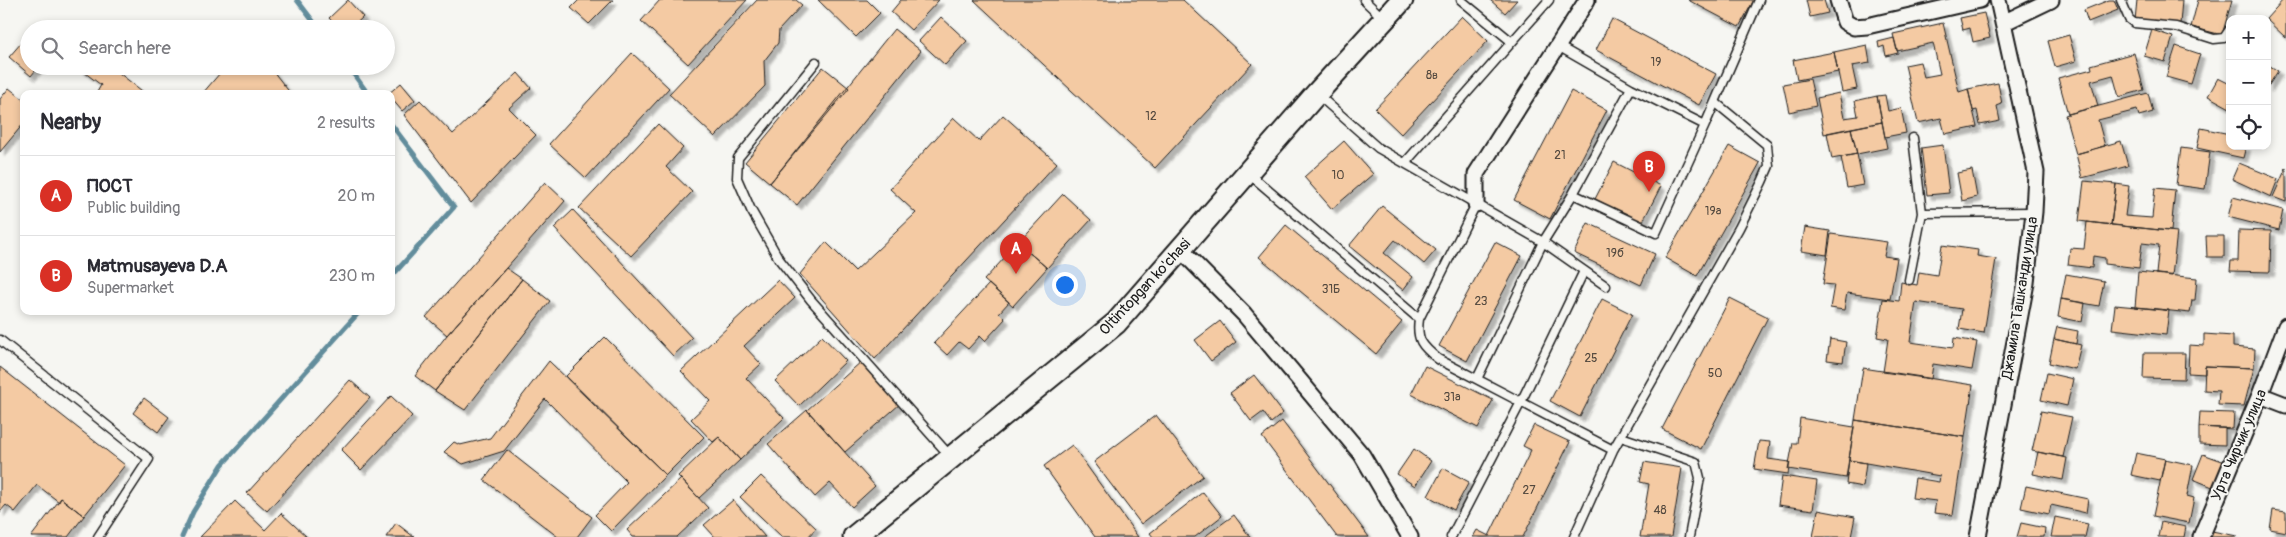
<!DOCTYPE html>
<meta charset="utf-8">
<style>
:root{--surface:#fff;--page:#f2f2f3;--text:#2b2b33;--muted:#7c7c81;--line:#e1e1e2;--accent:#d93025}
body{margin:0;font-family:Pangolin,sans-serif;background:var(--page);color:var(--text)}
.controls{position:absolute;right:15px;top:15px;display:grid;overflow:hidden;border-radius:10px;box-shadow:0 2px 8px #0003}
.controls button{width:45px;height:45px;display:grid;place-items:center;padding:0;border:0;border-bottom:1px solid var(--line);background:var(--surface);color:var(--text);font:25px sans-serif}
.you{position:absolute;left:1064px;top:284px;width:18px;height:18px;margin:-12px;border:4px solid #fff;border-radius:50%;background:#1a73e8;box-shadow:0 0 0 8px #1a73e833}
.badge{display:grid;place-items:center;width:32px;height:32px;border-radius:50%;background:var(--accent);color:#fff;font-size:16px;font-weight:700}
.pin{position:absolute;translate:-50% -41px;filter:drop-shadow(0 1px 2px #0008)}
.pin::after{content:'';position:absolute;top:26px;width:18px;height:15px;background:inherit;clip-path:polygon(0 0,100% 0,50% 100%)}
.list{margin:0;padding:0;list-style:none}
h2{display:flex;justify-content:space-between;align-items:center;height:65px;margin:0;padding:0 20px;font-size:21px}
h2 small{font-size:16px;font-weight:400;color:var(--muted)}
.list li{display:grid;grid-template-columns:32px 1fr auto;gap:15px;align-items:center;box-sizing:border-box;height:80px;padding:0 20px;border-top:1px solid var(--line)}
.list b{display:block;font-size:19px;white-space:nowrap}
.list p{margin:0;font-size:16px;white-space:nowrap;color:var(--muted)}
.list em{font-size:16px;font-style:normal;color:var(--muted)}
.icon{flex:none;width:28px;height:28px;fill:none;stroke:currentColor;stroke-width:2;stroke-linecap:round;stroke-linejoin:round}
.map{position:relative;flex:none;width:2286px;height:537px;overflow:hidden}
.search{position:absolute;background:var(--surface);box-shadow:0 2px 8px #0003;left:20px;top:20px;width:375px;height:55px;display:flex;align-items:center;gap:12px;box-sizing:border-box;padding:0 18px;border-radius:28px;color:var(--muted);font-size:19px}
.panel{position:absolute;background:var(--surface);box-shadow:0 2px 8px #0003;left:20px;top:90px;width:375px;height:225px;border-radius:10px}
.map>svg:first-child{display:block}
.lines{fill:none;stroke-linecap:round;stroke-linejoin:round}
.stream{stroke:#628d9c;stroke-width:5}
.building{fill:#f4caa3;stroke:#1c1c1c;filter:url(#shadow)}
.lane-casing{stroke:#1c1c1c;stroke-width:11}
.street-casing{stroke:#1c1c1c;stroke-width:19}
.secondary-casing{stroke:#1c1c1c;stroke-width:25}
.lane{stroke:#f6f6f2;stroke-width:8}
.street{stroke:#f6f6f2;stroke-width:15}
.secondary{stroke:#f6f6f2;stroke-width:21}
.labels{text-anchor:middle;dominant-baseline:central;stroke-width:4;stroke-linejoin:round;paint-order:stroke}
.number-label{font-size:12px;fill:#52483e}
.street-label{font-size:15px;fill:#1c1c1c;stroke:#f6f6f2}
</style>
<div class="map">
<svg width="2286" height="537" viewBox="0 0 2286 537">
<defs>
<filter id="shadow"><feDropShadow dx="4.5" dy="4.5" stdDeviation="1" flood-color="#0004"/></filter>
</defs>
<rect width="100%" height="100%" fill="#f6f6f2"/>
<filter id="ink" filterUnits="userSpaceOnUse"><feTurbulence type="fractalNoise" baseFrequency=".02" numOctaves="2"/><feDisplacementMap in="SourceGraphic" scale="10" xChannelSelector="R" yChannelSelector="G"/><feConvolveMatrix kernelMatrix="1 2 1 2 8 2 1 2 1" color-interpolation-filters="sRGB"/></filter>
<g filter="url(#ink)">
<g class="lines">
<path class="stream" d="M297 0 319 29
M348 66 368 94
M391 124 454 207 391 277
M182 537 193 512 222 465 360 311"/>
</g>
<path class="building" d="M348 0 363 17 350 29H339L329 18Z
M579 0H613L589 24 571 8Z
M660 0H747L688 64 641 21Z
M757 0H796L802 5 779 30 778 43 764 61 765 86 715 137 669 94Z
M818 0H867L880 13 856 37Z
M901 0H939L911 30 891 12Z
M974 0H1183L1252 64 1155 168Z
M1490 0H1517L1505 13Z
M1688 0H1754L1739 27Z
M1806 0H1824L1828 13 1810 17Z
M2109 0H2114L2118 10 2088 22 2084 10Z
M2137 0H2182L2180 24 2135 20Z
M2198 0H2232L2222 35 2191 27Z
M2283 0 2286 1V38L2266 19Z
M1984 13 1990 38 1973 42 1970 28 1963 30 1960 18Z
M1462 16 1488 41 1401 134 1375 109Z
M941 17 967 41 945 65 919 41Z
M1612 19 1716 74 1699 105 1596 50Z
M1943 23 1959 92 1968 89 1977 127 1945 134 1941 118 1918 123 1905 65 1920 62 1924 77 1940 74 1933 43 1897 51 1893 34Z
M894 29 921 51 797 205 770 183Z
M2152 30 2173 37 2165 62 2144 56Z
M28 35 29 66H39L31 76 9 57Z
M2069 35 2076 61 2055 67 2048 41Z
M1894 38 1898 53 1886 56 1884 46 1879 48 1878 42Z
M1867 45 1870 63 1852 66 1857 89 1842 92 1834 52Z
M2176 46 2200 54 2191 84 2166 77Z
M1834 52 1838 72 1797 80 1793 60Z
M632 53 669 88 586 178 549 144Z
M2134 53 2144 90 2119 97 2113 75 2091 81 2098 106 2068 114 2058 78 2092 69 2091 65Z
M2267 64 2278 71 2267 88Z
M76 66H110L146 94H96L101 85Z
M226 66H269L291 94H202Z
M823 67 849 88 770 183 745 162Z
M518 73 531 88 509 108 536 135 471 203 404 115 420 100 453 134Z
M2218 78 2230 84V108L2208 96Z
M1810 79 1816 106 1789 112 1783 84Z
M401 83 415 100 402 111 391 98V94H388Z
M1998 83 2002 104 1997 106 2000 121 1980 125 1977 110 1973 111 1968 89Z
M9 88 24 100V123L0 152V99Z
M1571 91 1607 110 1550 219 1514 200Z
M1839 93 1844 118 1858 116 1855 101 1877 96 1882 122 1824 134 1817 98Z
M2148 93 2153 112 2139 116 2137 110 2098 120 2105 146 2076 154 2065 115Z
M1885 95 1888 111 1901 108 1906 133 1885 137 1877 96Z
M1003 115 1057 163 875 359 800 274 826 242 855 271 916 213 890 189 954 118 979 141Z
M1882 122 1887 148 1857 154 1851 128Z
M658 124 683 148 666 167 692 192 631 256 579 208Z
M1851 128 1857 154 1832 159 1827 133Z
M2201 128 2230 134V146H2246L2243 158 2197 148Z
M1344 141 1373 174 1332 209 1304 177Z
M2121 141 2128 166 2082 178 2076 154Z
M1943 145 1949 193 1927 195 1921 148Z
M1729 146 1760 163 1697 276 1665 258Z
M2181 148 2210 152 2205 189 2176 185Z
M1857 154 1863 185 1847 188 1841 157Z
M1614 162 1661 186 1642 223 1595 199Z
M2239 163 2278 179 2271 197 2232 179Z
M2286 168V202L2273 197Z
M1972 170 1977 197 1962 201 1957 173Z
M2084 181 2116 184 2111 225 2079 221Z
M545 182 565 201 447 335 426 317Z
M2116 184 2129 186 2125 216 2152 218 2155 188 2175 190 2171 231 2111 225Z
M1063 194 1091 220 1047 268 1018 243Z
M2233 197 2283 210 2279 230 2228 217Z
M1382 206 1436 250 1424 264 1395 240 1384 253 1413 277 1403 290 1349 246Z
M573 210 692 338 673 356 554 228Z
M2087 222 2177 232 2172 276 2156 274 2159 245 2142 243 2139 268 2105 264V258L2093 256 2092 268 2068 265 2070 248 2084 249Z
M1588 223 1655 254 1641 285 1574 253Z
M1286 225 1402 322 1376 354 1259 257Z
M1805 227 1830 231 1827 255 1801 251Z
M2239 230 2271 231 2270 272 2230 271 2231 261H2238Z
M1831 234 1887 242 1884 256 1897 258 1890 299 1847 293 1844 310 1830 308 1834 285 1823 284Z
M2206 236H2224V257H2207Z
M1495 242 1522 256 1467 361 1439 346Z
M1018 243 1047 268 1013 306 984 280Z
M1942 245 1978 250 1977 256 1996 259 1984 333 1959 329 1962 309 1916 302 1910 342 1953 348 1954 338 1977 342 1972 370 1933 364 1931 379 1883 372 1888 339 1877 337 1883 299 1899 301 1901 282 1917 285 1919 272 1937 275Z
M506 268 522 279 435 391 415 376 447 335Z
M2138 272 2197 278 2195 300H2192L2190 313 2135 307Z
M2066 274 2104 281 2099 306 2061 299Z
M522 279 550 301 465 410 435 391Z
M778 280 795 298 744 346 761 364 746 378 784 418 740 460 719 437 713 442 691 419 710 401 681 371Z
M989 284 1009 302 999 313 1005 319 985 341 980 336 968 349 959 342 947 355 934 343Z
M1730 298 1768 317 1701 449 1662 429Z
M1602 299 1632 314 1580 417 1550 401Z
M2061 299 2085 303 2082 322 2058 317Z
M2115 305 2169 310 2166 335 2112 329Z
M1220 321 1236 342 1211 361 1195 340Z
M2057 327 2078 331 2076 344 2054 339Z
M2204 334 2233 336V347L2255 349 2254 368 2205 366V374L2188 373 2189 345 2204 346Z
M822 336 846 361 799 406 775 381Z
M605 337 704 437 666 475 566 376Z
M1830 339 1846 342 1843 362 1827 360Z
M2054 339 2081 345 2075 369 2049 363Z
M2144 353H2185L2184 379 2143 378Z
M549 361 666 475 611 531 595 515 627 482 545 399 504 451 463 464 444 452 454 442 460 445 490 438Z
M862 361 900 404 845 452 807 410Z
M1425 366 1493 400 1478 428 1411 394Z
M2205 366 2254 368 2244 406 2218 405 2219 391 2204 390Z
M0 367 125 465 84 516 61 498 59 502 37 485 15 512 6 505 0 512Z
M1863 368 1973 385 1965 437 1855 420Z
M2047 373 2073 379 2067 406 2041 400Z
M1254 375 1283 413 1271 423 1263 412 1251 421 1230 393Z
M350 380 370 398 267 511 247 493Z
M391 396 412 416 361 470 341 450Z
M144 398 169 417 158 432 133 413Z
M807 410 875 486 852 507 830 483 815 497 768 444Z
M2041 411 2072 417 2063 457 2032 451Z
M2200 412 2234 413 2233 429 2199 427Z
M1156 415 1203 476 1141 524 1094 462Z
M1800 418 1854 427 1846 478 1788 469 1793 443H1797Z
M1855 420 1965 437 1953 515 1934 513 1936 501 1912 498 1915 478 1939 482 1940 476 1849 460Z
M1282 421 1369 537H1337L1262 437Z
M1534 425 1570 442 1523 537H1473L1477 530 1489 536 1531 450 1523 446Z
M2199 427 2225 428V445L2199 444Z
M719 437 740 460 699 498 678 476Z
M1759 441 1770 442 1768 459 1790 462 1788 474 1754 469Z
M1072 445 1138 537H1095L1044 466Z
M1414 449 1431 461 1415 486 1397 474Z
M507 450 592 517 577 537H558L484 480Z
M2038 452 2067 458 2063 480 2033 474Z
M2136 453 2165 459 2160 481 2131 475Z
M2203 454 2225 462 2215 488 2193 479Z
M2165 459 2193 465 2187 496 2194 498 2189 523 2153 516Z
M1849 460 1866 463 1863 487 1846 484Z
M1644 462 1682 468 1671 537H1640L1649 484 1640 482Z
M1443 468 1469 482 1454 510 1428 496Z
M761 476 816 528 808 537H782L740 497Z
M1782 476 1817 481 1813 510 1778 505Z
M681 479 708 508 677 537H633L627 530Z
M2026 486 2088 499 2086 513 2051 505 2049 514 2021 508Z
M1203 492 1222 516 1195 537H1153L1150 533Z
M61 498 84 516 68 537H31Z
M733 500 765 537H715L704 525Z
M235 501 265 530 281 513 307 537H200Z
M1818 510 1855 517 1851 537H1813Z
M2273 510 2286 512V532L2270 529Z
M1234 515 1250 537H1204Z
M2055 517 2088 524 2085 537H2051Z
M2161 522 2186 527 2184 537H2158Z
M396 523 414 537H386Z
M2021 523 2045 528 2044 537H2017Z
M2212 531 2237 536V537H2211Z"/>
<g class="lines">
<g class="lane-casing">
<path id="lane" d="M1364 0 1383 18
M1461 0 1512 42
M2121 0 2129 19 2134 23 2176 27 2214 39 2224 38 2230 29
M816 62 738 158 737 178 751 210 779 259 811 300 950 456
M1317 94 1378 148 1543 242 1606 286
M1705 125 1759 0
M1405 163 1549 0
M1248 173 1419 319 1476 204
M1573 194 1631 88
M1922 213 2034 212
M1909 280 1922 213 1913 138
M1419 319C1416 340 1422 346 1438 359L1613 450
M0 340 149 459 98 537
M1477 379 1543 242 1573 194 1656 233 1705 125 1631 88 1558 46
M1621 437 1696 462 1700 478 1689 537
M1451 537 1521 402 1584 271
M1574 537 1613 450 1739 228 1762 182 1769 166 1767 145 1716 103"/>
</g>
<g class="street-casing">
<path id="street" d="M1838 0 1845 22 1854 27 1867 26 1980 0
M2003 23 2051 0
M1476 204V174L1587 0
M1181 250 1244 314 1362 455 1410 537
M2260 395 2286 405
M1978 537 2026 283 2034 212 2036 172 1998 0
M2201 537 2260 395 2286 326"/>
</g>
<g class="secondary-casing">
<path id="secondary" d="M854 537 1116 323 1317 93 1402 0"/>
</g>
<use href="#lane" class="lane"/>
<use href="#street" class="street"/>
<use href="#secondary" class="secondary"/>
</g>
</g>
<g class="labels">
<g class="number-label">
<text x="1656" y="62">19</text>
<text x="1432" y="75">8в</text>
<text x="1151" y="116">12</text>
<text x="1560" y="155">21</text>
<text x="1338" y="175">10</text>
<text x="1713" y="211">19а</text>
<text x="1615" y="253">19б</text>
<text x="1331" y="289">31Б</text>
<text x="1481" y="301">23</text>
<text x="1591" y="358">25</text>
<text x="1715" y="373">50</text>
<text x="1452" y="397">31а</text>
<text x="1529" y="490">27</text>
<text x="1660" y="510">48</text>
</g>
<g class="street-label">
<text transform="translate(1145 287) rotate(-47)">Oltintopgan ko'chasi</text>
<text transform="translate(2020 298) rotate(-81)">Джамила Ташканди улица</text>
<text transform="translate(2239 445) rotate(-67)">Урта Чирчик улица</text>
</g>
</g>
</svg>
<div class="controls">
<button>+</button>
<button>−</button>
<button><svg class="icon" aria-label="locate" viewBox="0 0 24 24"><circle cx="12" cy="12" r="6"/><path d="M12 2v4M12 18v4M2 12h4M18 12h4"/></svg></button>
</div>
<div class="you"></div>
<div class="pin badge" style="left:1016px;top:274px">A</div>
<div class="pin badge" style="left:1649px;top:192px">B</div>
<div class="search"><svg class="icon" aria-label="search" viewBox="0 0 24 24"><circle cx="10" cy="10" r="6"/><path d="M15 15l6 6"/></svg>Search here</div>
<section class="panel">
<h2>Nearby<small>2 results</small></h2>
<ul class="list">
<li><span class="badge">A</span><div><b>ПОСТ</b><p>Public building</p></div><em>20 m</em></li>
<li><span class="badge">B</span><div><b>Matmusayeva D.A</b><p>Supermarket</p></div><em>230 m</em></li>
</ul>
</section>
</div>
